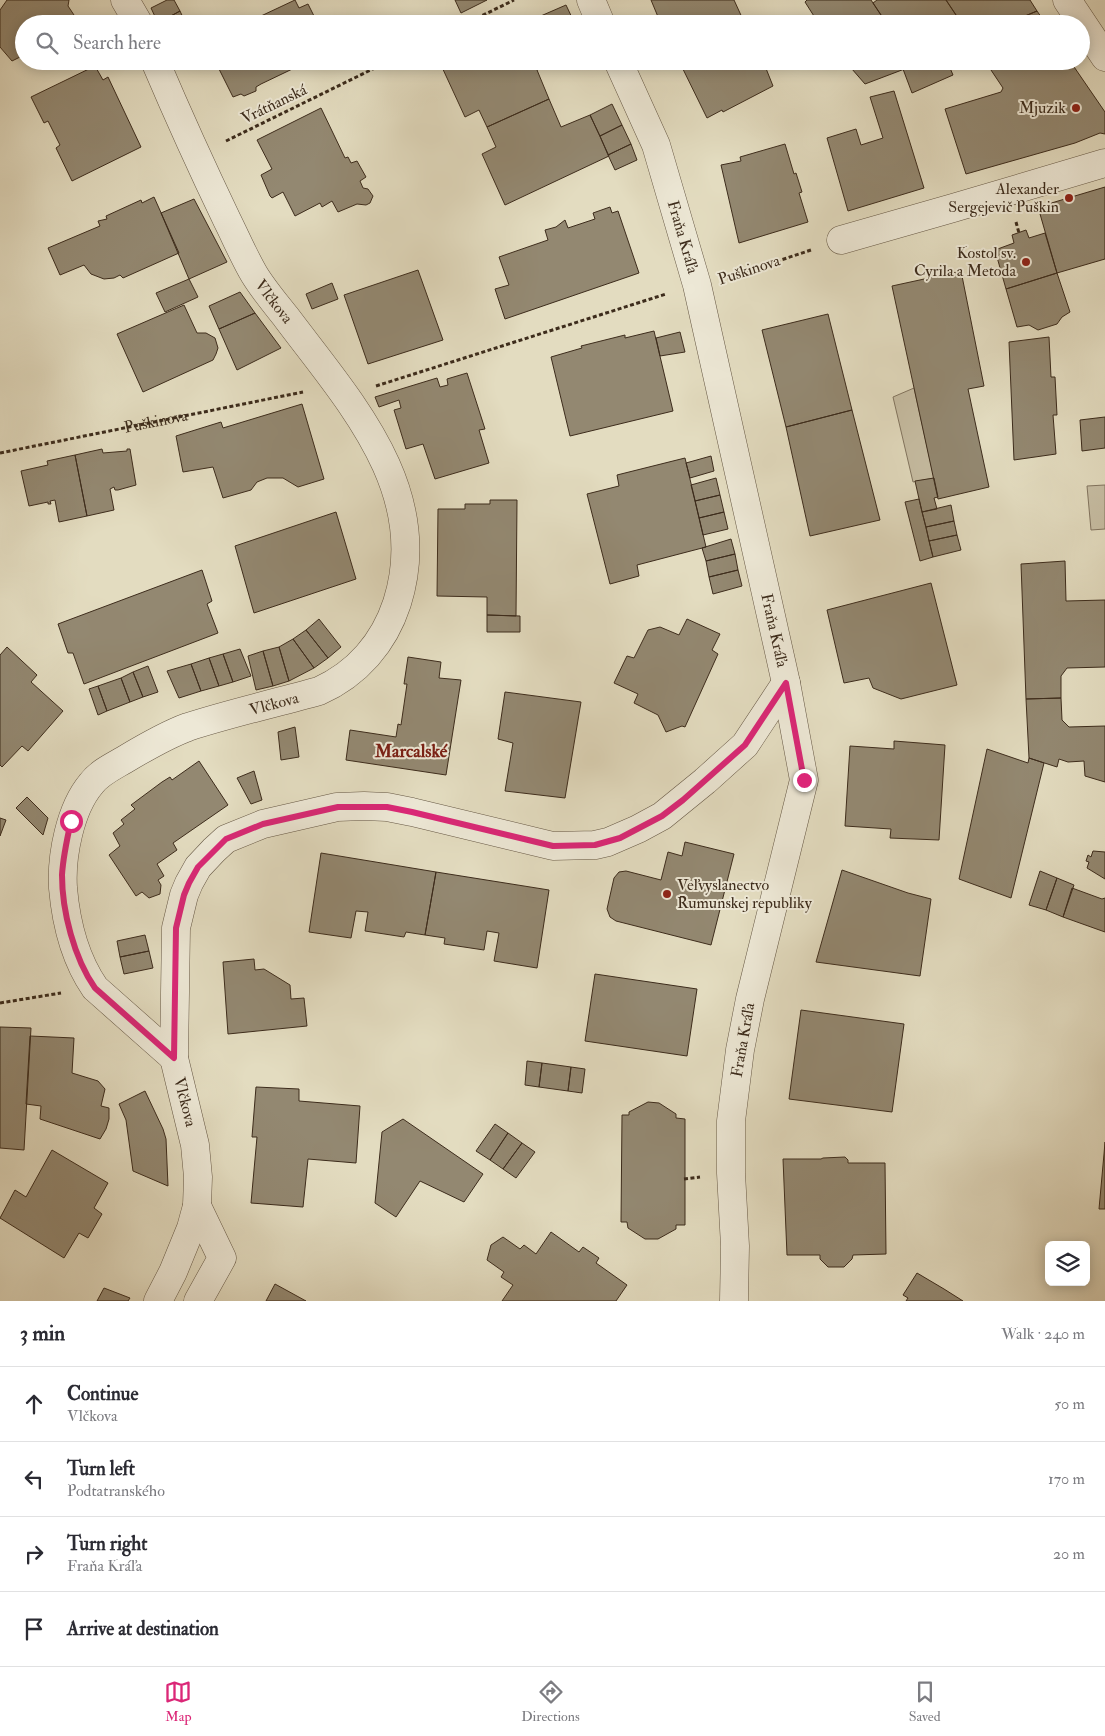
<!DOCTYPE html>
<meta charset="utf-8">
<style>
:root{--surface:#fff;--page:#f2f2f3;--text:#2b2b33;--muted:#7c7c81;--line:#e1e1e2;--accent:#db2777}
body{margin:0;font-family:"IM FELL Double Pica",serif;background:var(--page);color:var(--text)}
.controls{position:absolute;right:15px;bottom:15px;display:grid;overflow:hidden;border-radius:8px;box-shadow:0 2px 12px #0003}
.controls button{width:45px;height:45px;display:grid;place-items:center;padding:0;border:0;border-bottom:1px solid var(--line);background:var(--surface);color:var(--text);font:25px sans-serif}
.stop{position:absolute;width:15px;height:15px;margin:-11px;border:4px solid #db2777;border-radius:50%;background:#fff}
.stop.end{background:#db2777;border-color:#fff;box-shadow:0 1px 5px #0008}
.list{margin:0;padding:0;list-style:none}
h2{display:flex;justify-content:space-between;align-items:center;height:65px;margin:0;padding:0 20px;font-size:21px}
h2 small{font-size:16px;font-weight:400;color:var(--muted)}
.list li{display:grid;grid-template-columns:32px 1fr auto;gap:15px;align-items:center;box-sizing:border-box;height:75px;padding:0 20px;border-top:1px solid var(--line)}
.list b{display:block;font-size:19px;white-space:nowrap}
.list p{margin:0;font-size:16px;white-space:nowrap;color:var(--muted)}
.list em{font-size:16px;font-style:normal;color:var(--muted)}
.icon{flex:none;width:28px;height:28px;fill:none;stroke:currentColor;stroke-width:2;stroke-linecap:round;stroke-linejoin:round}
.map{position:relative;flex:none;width:1105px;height:1301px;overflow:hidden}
.search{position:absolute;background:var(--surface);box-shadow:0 2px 12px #0003;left:15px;right:15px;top:15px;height:55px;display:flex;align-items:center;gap:12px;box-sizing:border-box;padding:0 18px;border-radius:28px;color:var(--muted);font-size:19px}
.sheet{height:365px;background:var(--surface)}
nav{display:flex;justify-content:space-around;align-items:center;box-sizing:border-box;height:70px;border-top:1px solid var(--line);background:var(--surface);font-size:14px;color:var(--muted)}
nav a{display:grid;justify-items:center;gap:2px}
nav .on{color:var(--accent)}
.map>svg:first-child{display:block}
.green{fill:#c7bea4;stroke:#827560}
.building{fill:#938871;stroke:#3d2c1c}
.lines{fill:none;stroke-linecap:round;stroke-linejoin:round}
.minor-casing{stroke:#665845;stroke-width:29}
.path{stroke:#3d2c1c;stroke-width:3;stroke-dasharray:4 2.5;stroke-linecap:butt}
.minor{stroke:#ede8d6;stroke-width:28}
.route{stroke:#db2777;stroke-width:6}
.poi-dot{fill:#8f2418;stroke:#ede8d6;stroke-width:2}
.labels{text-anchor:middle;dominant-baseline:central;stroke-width:4;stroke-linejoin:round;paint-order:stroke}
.street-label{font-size:16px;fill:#3d2c1c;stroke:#ede8d6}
.poi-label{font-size:16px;fill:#3d2c1c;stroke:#ede8d6;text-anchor:end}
.neighbourhood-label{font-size:18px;font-weight:bold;fill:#7a1f14;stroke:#ede8d6}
</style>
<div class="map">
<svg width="1105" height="1301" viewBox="0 0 1105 1301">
<rect width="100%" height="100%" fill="#e3dcc0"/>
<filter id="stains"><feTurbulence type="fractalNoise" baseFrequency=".004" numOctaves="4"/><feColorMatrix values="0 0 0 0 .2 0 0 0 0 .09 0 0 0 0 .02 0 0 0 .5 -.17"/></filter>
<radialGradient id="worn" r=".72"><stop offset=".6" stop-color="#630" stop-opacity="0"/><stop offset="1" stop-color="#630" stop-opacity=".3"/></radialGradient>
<path class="green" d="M914 388 934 478 913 482 893 397Z
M1105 485V529L1091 530 1087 486Z"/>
<path class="building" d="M7 0H69L68 6 80 24H24V55L12 61 0 47V10Z
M167 0H174L180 11 158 23 151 8Z
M295 0 299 8 308 4 318 24H244Z
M455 0H487L461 13Z
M651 0H734L745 24H661Z
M807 0H871L887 24H819L805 2Z
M877 0H946L962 24H887L873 3Z
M946 0H1030L1037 11 1006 24H962Z
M566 5 575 24H547L543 15Z
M180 11 186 24H158V23Z
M1037 11 1046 24H1006Z
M543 15 547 24H525Z
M215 61H309L261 84 256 87V91L244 96 241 94 233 97Z
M449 61H557L537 70 549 99 487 127 479 110 465 117 441 65Z
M679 61H763L773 86 723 112 722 110 707 118Z
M845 61H912L915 65 865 84Z
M922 61H947L953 75 912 93 903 69Z
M985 61H1070L1105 112V134L1100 133 1075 143 966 174 945 109 1001 92 1003 88Z
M95 66 103 80 108 77 141 147 72 181 56 148 60 145 48 121 44 123 31 97Z
M894 91 924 188 848 211 827 138 856 129 861 145 883 138 870 97Z
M549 99 561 127 590 115 609 156 505 205 482 154 496 147 487 127Z
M612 104 622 125 600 136 590 115Z
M321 108 345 158 348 157 351 163 357 161 366 177 360 181 363 188 368 189 373 196 370 203 366 205 357 204 338 212 332 201 322 207 320 203 295 216 283 192 272 198 270 196 261 175 272 169 257 140Z
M622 125 631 144 608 155 600 136Z
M631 144 637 160 615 170 608 155Z
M785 144 794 174 796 173 802 192 799 193 808 222 739 243 721 165 741 161 740 157Z
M1105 187V259L1057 273 1038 207Z
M154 197 179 253 123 278 120 275 114 278 104 279 91 274 84 265 60 275 48 248 100 226 98 221 107 219 106 216 141 200 142 203Z
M194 199 227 262 189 279 161 213Z
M610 207 612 213 618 211 639 273 505 319 495 289 509 285 499 257 548 240 545 230 556 227 565 220 568 228 595 219 593 213Z
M1026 230 1029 238 1045 233 1057 273 1006 289 995 250 1014 243 1012 235Z
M418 270 443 340 368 364 344 295Z
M961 271 984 386 968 389 989 487 938 499 892 286Z
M1057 273 1070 312 1062 317 1057 324 1038 330 1029 325 1017 327 1006 289Z
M189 279 198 297 165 312 156 293Z
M332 283 338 299 312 309 306 294Z
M240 292 255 313 219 329 209 306Z
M184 305 197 333H206L215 338 218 348 216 354 213 360 143 392 117 334Z
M255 313 281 348 237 370 219 329Z
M828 314 852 410 786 427 762 330Z
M654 331 673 411 570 436 551 357 582 348 581 346 625 335V338Z
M680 332 685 352 660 356 656 338Z
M1049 337 1051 377H1055L1057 415H1053L1056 454 1014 460 1009 342Z
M467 373 485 429 479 430 489 463 435 479 423 444 406 449 394 410 401 408 399 400 379 407 375 397 437 378 440 387 448 385 447 379Z
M302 404 324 479 298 487 283 478H267L257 482 251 490 223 498 213 467 183 472 176 436 221 422 223 428Z
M852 410 880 520 810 536 786 427Z
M1105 417V448L1082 451 1080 420Z
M102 449 103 453 127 451V449H130L136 485 118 490H115L114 487 110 489 114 510 87 516 75 455Z
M75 455 87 516 59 522 55 500 50 501 51 504H48V502L29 506 21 471 48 465 47 461Z
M711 456 714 471 690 478 686 463Z
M685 458 706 547 637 565 639 576 610 584 587 494 619 486 617 475Z
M716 478 720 495 695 501 691 485Z
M934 478 938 497 934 498 937 509 922 512 915 481Z
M720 495 724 512 699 518 695 501Z
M919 499 933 557 920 561 905 502Z
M490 500H517L516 616 487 615V597L437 596 438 509H465V504H490Z
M951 505 954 521 926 527 922 512Z
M336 512 356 579 254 613 235 546Z
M724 512 728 529 703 535 699 518Z
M954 521 957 535 929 541 926 527Z
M957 535 961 550 933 557 929 541Z
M731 539 735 554 706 561 702 548Z
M735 554 738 570 709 577 706 561Z
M1065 561 1066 601 1105 600V667L1067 668 1061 676V698L1026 699 1021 564Z
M202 570 212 601 207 604 218 633 84 684 73 653H68L58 624Z
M738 570 742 586 713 594 709 577Z
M931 583 957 685 901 699 873 688 869 678 844 683 827 610Z
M487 615 520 616V632H487Z
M319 619 341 647 328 658 306 630Z
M687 619 720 634 712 650 718 654 685 727 682 726 666 732 658 715 634 703 638 694 614 683 627 656 634 658 648 630 660 627 679 635Z
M306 630 328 658 314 668 293 639Z
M293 639 314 668 289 681 279 647Z
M7 647 37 675 31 682 63 711 28 751 22 746 2 767 0 765V655Z
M279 647 289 681 273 686 263 651Z
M240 649 251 676 233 682 223 654Z
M263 651 273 686 256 690 248 656Z
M223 654 233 682 219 686 209 658Z
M408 657 441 662 439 678 461 680 446 775 346 760 350 730 396 737 398 724 401 725 407 684H404Z
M209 658 219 686 201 691 191 664Z
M191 664 201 691 179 698 167 671Z
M148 666 158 692 143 697 133 672Z
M133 672 143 697 130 702 121 678Z
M121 678 130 702 107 711 98 686Z
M98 686 107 711 98 715 89 689Z
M505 692 581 702 565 798 505 791 513 743 498 739Z
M1061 698 1062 720 1069 727 1105 726V782L1085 776 1084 761 1068 762 1059 759 1057 767 1029 758 1026 699Z
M295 727 299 757 281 760 278 732Z
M894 741 945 745 939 840 890 838 891 829 845 826 850 746 894 749Z
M987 749 1028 763 1029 758 1044 763 1011 898 959 879Z
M199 761 228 805 173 843 177 850 157 864 164 876 158 880 161 885 160 894 149 898 142 892 136 896 109 855 120 846 113 833 124 824 121 820 135 809 131 805 162 782 170 777 172 780Z
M254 771 262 800 251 804 237 778Z
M27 797 48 818 43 835 16 808Z
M0 818 6 820 0 836Z
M685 842 734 854 711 945 616 921 610 917 607 909 614 878 619 872 626 871 661 880 668 852 682 856Z
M1093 851 1105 852V879L1087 868 1089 862 1086 861 1088 855 1091 857Z
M321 853 436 872 425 935 406 932 404 937 365 931 368 912 356 911 351 938 309 932Z
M842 870 908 893 931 899 920 976 816 962Z
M1040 871 1057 878 1046 910 1029 905Z
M436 872 549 890 537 968 494 961 499 933 487 931 484 950 444 944 445 938 425 935Z
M1057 878 1074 885 1063 917 1046 910Z
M1072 888 1102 899 1105 898V932L1063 917Z
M145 935 149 951 120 957 117 941Z
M149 951 153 968 124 974 120 957Z
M254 959 255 970 264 969 290 985 291 999 304 998 307 1026 228 1034 223 962Z
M595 974 697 989 687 1056 585 1041Z
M801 1010 904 1024 892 1112 789 1099Z
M0 1027 31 1028 24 1150 0 1148Z
M30 1036 74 1038 72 1073 98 1081 105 1089 101 1106 109 1108V1119L106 1129 100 1139 40 1119 41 1106 26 1104Z
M527 1061 542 1063 539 1087 525 1085Z
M542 1063 571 1067 568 1091 539 1087Z
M571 1067 585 1069 582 1093 568 1091Z
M256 1087 299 1089V1101L360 1106 356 1163 308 1159 303 1207 251 1203 257 1137H252Z
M145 1091 163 1129 166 1139 168 1186 133 1171 126 1120 119 1104Z
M648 1102 659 1103 676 1114V1118L685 1119V1225H676V1229L658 1239H645L628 1228 627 1222H621L622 1115H629V1112Z
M403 1119 483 1174 464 1202 420 1181 396 1217 375 1203 382 1132Z
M495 1124 508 1133 490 1160 476 1151Z
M508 1133 522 1143 503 1169 490 1160Z
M1105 1142V1209H1099L1104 1154Z
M522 1143 535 1152 516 1178 503 1169Z
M52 1150 108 1183 94 1208 102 1214 88 1238 79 1233 64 1258 0 1218 15 1190 26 1197Z
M845 1157 848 1160V1163H885L886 1254 853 1255 852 1259 844 1267H828L820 1259V1255H787L783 1159H821L823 1158Z
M551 1232 579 1252 583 1247 599 1258 596 1263 627 1285 616 1301H502L513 1285 501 1277 504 1272 487 1260 491 1245 503 1237 520 1249 524 1245 536 1254Z
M917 1273 944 1289 963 1301H906L908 1298 903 1295Z
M275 1284 306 1301H266Z
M104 1288 130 1298 128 1301H97Z"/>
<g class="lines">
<g class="minor-casing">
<g id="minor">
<path d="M125 0 139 24"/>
<path d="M591 0 601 24"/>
<path d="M1067 0 1105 57"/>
<path id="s2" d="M155 61C178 115 202 168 227 220 236 238 244 257 254 274 263 289 275 303 286 317 348 400 433 490 397 603 384 643 357 674 319 691 276 703 231 713 188 727 166 735 144 748 124 760 112 767 99 773 91 784 70 809 61 856 63 888 66 923 75 959 95 988L174 1058"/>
<path id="s3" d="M618 61 656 145 697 285 786 683 804 780 750 999 740 1050 731 1121V1173L735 1246 734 1301"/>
<path d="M841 240 953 208 1105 163"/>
<path d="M197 1206 222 1258 198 1301"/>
<path d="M158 1301 173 1272 191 1228 197 1206 198 1177 195 1145 174 1058 176 928 184 895 189 883 198 867 214 850 226 839 263 824 337 807 364 806 387 807 412 812 553 846 595 845 608 842 638 829 662 816 705 781 745 745 786 683"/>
</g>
</g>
<g class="path">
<path d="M465 24 514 0"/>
<path d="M226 141 389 61"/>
<path d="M1016 222 1019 233"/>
<path d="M727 278 811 250"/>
<path d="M376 386 666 294"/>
<path id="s1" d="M0 453 303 392"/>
<path d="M0 1003 61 993"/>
<path d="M684 1179 700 1177"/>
</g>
<use href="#minor" class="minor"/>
</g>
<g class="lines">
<path class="route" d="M71 821C67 839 63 857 62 875 62 911 74 958 95 988L174 1058 176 928 184 895 189 883 198 867 226 839 263 824 338 807H387L412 812 553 846 595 845 620 838 662 816 683 800 745 745 786 683 804 780"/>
</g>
<g class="poi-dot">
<circle cx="1076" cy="108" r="5"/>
<circle cx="1069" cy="198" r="5"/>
<circle cx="1026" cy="262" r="5"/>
<circle cx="667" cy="894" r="5"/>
</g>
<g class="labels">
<g class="street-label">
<text transform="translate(274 104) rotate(-26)">Vrátňanská</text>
<text stroke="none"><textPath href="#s3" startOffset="188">Fraňa Kráľa</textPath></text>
<text transform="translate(749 270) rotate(-18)">Puškinova</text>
<text stroke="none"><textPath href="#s2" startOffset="269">Vlčkova</textPath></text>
<text stroke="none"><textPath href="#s1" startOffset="159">Puškinova</textPath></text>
<text stroke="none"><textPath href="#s3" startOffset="592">Fraňa Kráľa</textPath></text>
<text transform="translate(274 704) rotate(-15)">Vlčkova</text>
<text transform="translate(743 1040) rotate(-80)">Fraňa Kráľa</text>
<text transform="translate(185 1102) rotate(76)">Vlčkova</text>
</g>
<g class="poi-label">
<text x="1066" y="108">Mjuzik</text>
<text x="1059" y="189">Alexander<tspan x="1059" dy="18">Sergejevič Puškin</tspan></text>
<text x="1016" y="253">Kostol sv.<tspan x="1016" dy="18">Cyrila a Metoda</tspan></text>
<text x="677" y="885" text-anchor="start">Veľvyslanectvo<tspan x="677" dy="18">Rumunskej republiky</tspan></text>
</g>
<g class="neighbourhood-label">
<text x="411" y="751">Marcalské</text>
</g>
</g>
<rect width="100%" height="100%" filter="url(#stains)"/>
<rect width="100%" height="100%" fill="url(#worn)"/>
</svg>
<div class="controls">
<button><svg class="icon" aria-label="layers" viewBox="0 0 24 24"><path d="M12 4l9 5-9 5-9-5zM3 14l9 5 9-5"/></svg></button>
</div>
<div class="stop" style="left:71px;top:821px"></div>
<div class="stop end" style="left:804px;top:780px"></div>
<div class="search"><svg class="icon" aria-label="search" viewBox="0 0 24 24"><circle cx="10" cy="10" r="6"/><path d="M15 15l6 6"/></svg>Search here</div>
</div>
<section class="sheet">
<h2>3 min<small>Walk · 240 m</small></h2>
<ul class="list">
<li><svg class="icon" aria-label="ahead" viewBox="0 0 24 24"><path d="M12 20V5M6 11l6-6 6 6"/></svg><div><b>Continue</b><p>Vlčkova</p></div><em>50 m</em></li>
<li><svg class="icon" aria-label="left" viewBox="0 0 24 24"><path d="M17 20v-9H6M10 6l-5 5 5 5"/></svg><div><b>Turn left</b><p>Podtatranského</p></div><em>170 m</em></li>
<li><svg class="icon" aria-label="right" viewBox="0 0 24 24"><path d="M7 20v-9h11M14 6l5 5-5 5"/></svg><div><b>Turn right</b><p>Fraňa Kráľa</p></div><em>20 m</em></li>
<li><svg class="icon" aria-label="arrive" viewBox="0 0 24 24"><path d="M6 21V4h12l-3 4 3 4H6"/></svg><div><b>Arrive at destination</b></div></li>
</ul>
</section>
<nav>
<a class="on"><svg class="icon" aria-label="map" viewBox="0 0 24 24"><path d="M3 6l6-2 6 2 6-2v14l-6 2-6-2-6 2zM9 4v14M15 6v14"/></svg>Map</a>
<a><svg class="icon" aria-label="directions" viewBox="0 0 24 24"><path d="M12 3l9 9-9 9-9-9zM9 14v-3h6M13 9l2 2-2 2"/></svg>Directions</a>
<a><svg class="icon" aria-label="saved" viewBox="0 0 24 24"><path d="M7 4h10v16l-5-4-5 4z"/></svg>Saved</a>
</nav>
